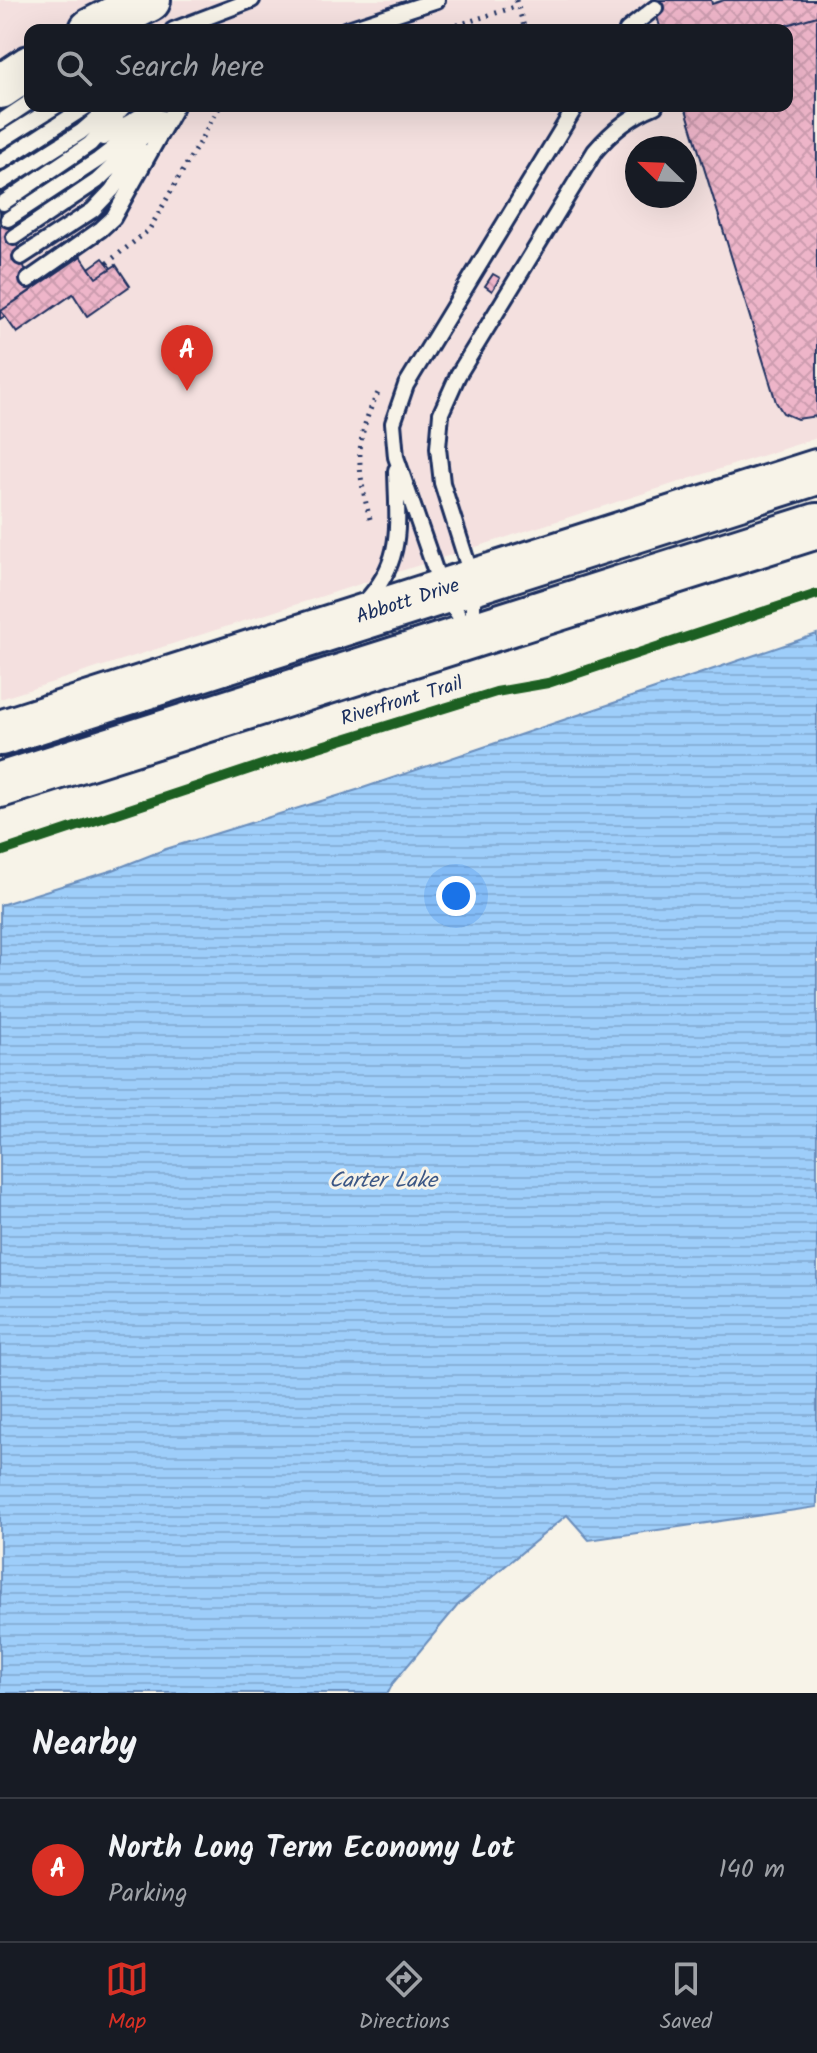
<!DOCTYPE html>
<style>
:root{--surface:#171b24;--page:#242831;--text:#f1f3f6;--muted:#9ea1a6;--line:#363941;--accent:#d93025}
body{margin:0;font-family:Kalam,sans-serif;background:var(--page);color:var(--text)}
.compass{position:absolute;left:625px;top:136px;width:72px;height:72px;border-radius:50%;background:var(--surface);box-shadow:0 8px 32px #0002;rotate:293deg}
.you{position:absolute;left:456px;top:896px;width:28px;height:28px;margin:-20px;border:6px solid #fff;border-radius:50%;background:#1a73e8;box-shadow:0 0 0 12px #1a73e833}
.badge{display:grid;place-items:center;width:52px;height:52px;border-radius:50%;background:var(--accent);color:#fff;font-size:26px;font-weight:700}
.pin{position:absolute;translate:-50% -66px;filter:drop-shadow(0 2px 4px #0008)}
.pin::after{content:'';position:absolute;top:42px;width:28px;height:24px;background:inherit;clip-path:polygon(0 0,100% 0,50% 100%)}
.list{margin:0;padding:0;list-style:none}
h2{display:flex;justify-content:space-between;align-items:center;height:104px;margin:0;padding:0 32px;font-size:34px}
h2 small{font-size:26px;font-weight:400;color:var(--muted)}
.list li{display:grid;grid-template-columns:52px 1fr auto;gap:24px;align-items:center;box-sizing:border-box;height:144px;padding:0 32px;border-top:2px solid var(--line)}
.list b{display:block;font-size:30px;white-space:nowrap}
.list p{margin:0;font-size:26px;white-space:nowrap;color:var(--muted)}
.list em{font-size:26px;font-style:normal;color:var(--muted)}
.icon{flex:none;width:44px;height:44px;fill:none;stroke:currentColor;stroke-width:2;stroke-linecap:round;stroke-linejoin:round}
.map{position:relative;flex:none;width:817px;height:1693px;overflow:hidden}
.search{position:absolute;background:var(--surface);box-shadow:0 8px 32px #0002;left:24px;right:24px;top:24px;height:88px;display:flex;align-items:center;gap:20px;box-sizing:border-box;padding:0 28px;border-radius:16px;color:var(--muted);font-size:30px}
.sheet{height:248px;background:var(--surface)}
nav{display:flex;justify-content:space-around;align-items:center;box-sizing:border-box;height:112px;border-top:2px solid var(--line);background:var(--surface);font-size:22px;color:var(--muted)}
nav a{display:grid;justify-items:center;gap:4px}
nav .on{color:var(--accent)}
.map>svg:first-child{display:block}
.built{fill:#f4e0df;fill-rule:evenodd}
.water{fill:url(#water-rules);stroke:#6a8ebc;stroke-width:2}
.building{fill:url(#building-cross-hatch);stroke:#1b2f5e;stroke-width:2}
.lines{fill:none;stroke-linecap:round;stroke-linejoin:round}
.lane-casing{stroke:#1b2f5e;stroke-width:20}
.secondary-casing{stroke:#1b2f5e;stroke-width:48}
.highway-casing{stroke:#1b2f5e;stroke-width:50}
.path{stroke:#1b2f5e;stroke-width:5;stroke-dasharray:2 6;stroke-linecap:butt}
.lane{stroke:#f7f3e8;stroke-width:14}
.secondary{stroke:#f7f3e8;stroke-width:42}
.highway{stroke:#f7f3e8;stroke-width:44}
.cycleway-casing{stroke:#f7f3e8;stroke-width:15}
.cycleway{stroke:#1b5e20;stroke-width:10}
.labels{text-anchor:middle;dominant-baseline:central;stroke-width:6;stroke-linejoin:round;paint-order:stroke}
.street-label{font-size:20px;fill:#1b2f5e;stroke:#f7f3e8}
.water-label{font-size:22px;font-style:italic;fill:#3c5785;stroke:#f7f3e8}
</style>
<div class="map">
<svg width="817" height="1693" viewBox="0 0 817 1693">
<defs>
<pattern id="water-rules" width="6" height="5" patternUnits="userSpaceOnUse" patternTransform="scale(2)"><rect width="6" height="5" fill="#9ecefa"/><path d="M0 2.5h6" fill="none" stroke="#88b1d9"/></pattern>
<pattern id="building-cross-hatch" width="8" height="8" patternUnits="userSpaceOnUse" patternTransform="scale(2)"><rect width="8" height="8" fill="#eeb5c9"/><path d="M0 0l8 8M0 8l8-8" fill="none" stroke="#cc9caf"/></pattern>
</defs>
<rect width="100%" height="100%" fill="#f7f3e8"/>
<filter id="ink" filterUnits="userSpaceOnUse"><feTurbulence type="fractalNoise" baseFrequency=".0125" numOctaves="2"/><feDisplacementMap in="SourceGraphic" scale="16" xChannelSelector="R" yChannelSelector="G"/><feConvolveMatrix kernelMatrix="1 2 1 2 8 2 1 2 1" color-interpolation-filters="sRGB"/></filter>
<g filter="url(#ink)">
<path class="built" d="M0 0H817V438L0 699ZM30 30H787V106H30ZM637 148H685V196H637Z"/>
<path class="water" d="M817 634V1507L589 1540 567 1515 458 1605 393 1683 388 1693H0V905L113 870 166 849 360 789Z"/>
<path class="building" d="M652 0H711L712 4 724 0H817V16L770 30H661Z
M817 16V416L797 419 783 413 776 402 685 106H787V30H770Z
M0 194 32 290 1 311 5 316 0 319Z
M81 256 96 278 116 265 130 286 87 316 73 294 17 333 1 311Z
M103 258 111 268 96 278 89 268Z
M493 274 500 278 492 291 485 286Z"/>
<g class="lines">
<g class="lane-casing">
<path id="lane" d="M173 30 252 0
M345 30 437 0
M627 30 655 8
M0 122 30 102
M103 138 157 106
M0 141 56 106
M0 162 87 106
M0 183 81 132 111 106
M3 203 90 144 124 106
M8 219 98 160 155 116
M14 237 97 181 163 118
M21 257 93 210 112 190 140 149
M28 280 101 229 113 218 176 106
M364 603C405 560 397 525 396 470
M473 631V581L442 483 438 448 441 413 458 375 595 151C612 131 630 116 655 106
M470 632 442 590 396 457 393 423 406 385 576 106"/>
</g>
<g class="secondary-casing">
<path id="secondary" d="M91 30 149 0
M0 87 30 67"/>
</g>
<g class="highway-casing">
<path id="highway" d="M0 733 817 472
M0 785 817 526"/>
</g>
<path class="path" d="M516 0 525 30
M442 30 518 6
M107 263 149 230 220 106
M370 519C356 466 354 438 380 389"/>
<use href="#lane" class="lane"/>
<use href="#secondary" class="secondary"/>
<use href="#highway" class="highway"/>
<g class="cycleway-casing">
<path id="cycleway" d="M0 852 283 758 496 692 548 683 817 594"/>
</g>
<use href="#cycleway" class="cycleway"/>
</g>
</g>
<g class="labels">
<g class="street-label">
<text transform="translate(408 602) rotate(-18)">Abbott Drive</text>
<text transform="translate(402 702) rotate(-17)">Riverfront Trail</text>
</g>
<g class="water-label">
<text x="383" y="1181">Carter Lake</text>
</g>
</g>
</svg>
<svg class="compass" viewBox="-18 -18 36 36"><path d="M0-13l5 13h-10z" fill="#e53935"/><path d="M0 13l5-13h-10z" fill="#9ea1a6"/></svg>
<div class="you"></div>
<div class="pin badge" style="left:187px;top:391px">A</div>
<div class="search"><svg class="icon" aria-label="search" viewBox="0 0 24 24"><circle cx="10" cy="10" r="6"/><path d="M15 15l6 6"/></svg>Search here</div>
</div>
<section class="sheet">
<h2>Nearby<small></small></h2>
<ul class="list">
<li><span class="badge">A</span><div><b>North Long Term Economy Lot</b><p>Parking</p></div><em>140 m</em></li>
</ul>
</section>
<nav>
<a class="on"><svg class="icon" aria-label="map" viewBox="0 0 24 24"><path d="M3 6l6-2 6 2 6-2v14l-6 2-6-2-6 2zM9 4v14M15 6v14"/></svg>Map</a>
<a><svg class="icon" aria-label="directions" viewBox="0 0 24 24"><path d="M12 3l9 9-9 9-9-9zM9 14v-3h6M13 9l2 2-2 2"/></svg>Directions</a>
<a><svg class="icon" aria-label="saved" viewBox="0 0 24 24"><path d="M7 4h10v16l-5-4-5 4z"/></svg>Saved</a>
</nav>
